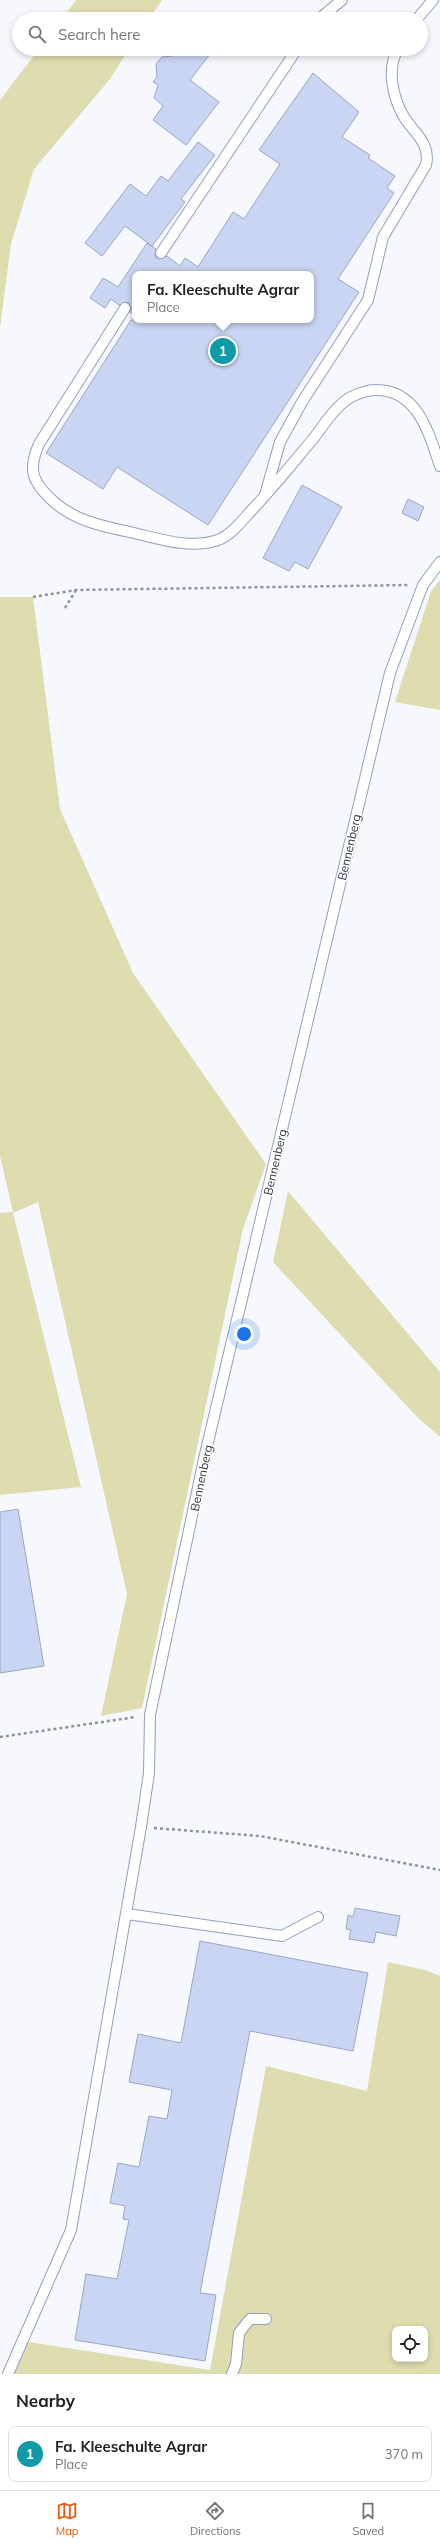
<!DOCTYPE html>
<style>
:root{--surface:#fff;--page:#f6f6f6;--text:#222;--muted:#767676;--line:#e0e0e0;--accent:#ea580c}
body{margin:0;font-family:Mulish,sans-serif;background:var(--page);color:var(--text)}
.controls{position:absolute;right:12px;bottom:12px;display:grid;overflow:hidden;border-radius:8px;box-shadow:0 2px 6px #0003}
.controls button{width:36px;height:36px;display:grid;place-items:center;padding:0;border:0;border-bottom:1px solid var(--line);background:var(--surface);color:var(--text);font:20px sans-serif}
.you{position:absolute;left:244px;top:1334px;width:14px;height:14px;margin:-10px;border:3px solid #fff;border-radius:50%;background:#1a73e8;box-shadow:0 0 0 6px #1a73e833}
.badge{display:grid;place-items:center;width:26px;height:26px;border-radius:50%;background:var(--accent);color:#fff;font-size:13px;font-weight:700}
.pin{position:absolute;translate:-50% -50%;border:2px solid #fff;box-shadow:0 1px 4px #0006}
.popup{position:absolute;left:132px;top:271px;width:182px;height:52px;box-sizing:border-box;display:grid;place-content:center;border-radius:8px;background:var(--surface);filter:drop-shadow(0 1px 3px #0005);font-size:13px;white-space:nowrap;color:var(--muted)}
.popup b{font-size:15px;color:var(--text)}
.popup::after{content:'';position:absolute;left:50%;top:100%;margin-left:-8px;border:8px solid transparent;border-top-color:var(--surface)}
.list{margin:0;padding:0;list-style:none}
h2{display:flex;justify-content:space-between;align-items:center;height:52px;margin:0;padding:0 16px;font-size:17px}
h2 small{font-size:13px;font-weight:400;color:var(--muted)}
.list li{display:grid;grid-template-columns:26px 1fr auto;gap:12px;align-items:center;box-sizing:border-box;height:56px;margin:0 8px 8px;padding:0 8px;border:1px solid var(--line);border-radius:8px}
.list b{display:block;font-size:15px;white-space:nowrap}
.list p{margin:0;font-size:13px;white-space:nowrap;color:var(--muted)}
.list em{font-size:13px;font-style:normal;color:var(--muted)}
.icon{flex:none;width:22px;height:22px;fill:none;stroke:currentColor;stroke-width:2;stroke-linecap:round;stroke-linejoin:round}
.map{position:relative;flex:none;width:440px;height:2374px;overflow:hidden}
.search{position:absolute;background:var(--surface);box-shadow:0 2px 6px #0003;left:12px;right:12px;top:12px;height:44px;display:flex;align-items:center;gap:10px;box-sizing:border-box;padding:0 14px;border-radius:22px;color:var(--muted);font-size:15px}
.sheet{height:116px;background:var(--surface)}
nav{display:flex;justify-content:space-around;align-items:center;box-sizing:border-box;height:56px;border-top:1px solid var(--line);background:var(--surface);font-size:11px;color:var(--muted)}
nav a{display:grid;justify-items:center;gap:2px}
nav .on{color:var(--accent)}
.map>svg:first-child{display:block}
.green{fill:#deddaf;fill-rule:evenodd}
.building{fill:#c9d5f2;stroke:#9ba6c2}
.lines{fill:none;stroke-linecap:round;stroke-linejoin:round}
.lane-casing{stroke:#939fba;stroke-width:12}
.path{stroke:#8f939c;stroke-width:2.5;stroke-dasharray:3 3;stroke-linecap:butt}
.lane{stroke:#fff;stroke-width:10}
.labels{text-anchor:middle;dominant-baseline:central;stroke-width:3;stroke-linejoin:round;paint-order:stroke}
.street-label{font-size:12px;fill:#2f343f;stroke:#fff}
</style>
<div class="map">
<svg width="440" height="2374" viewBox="0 0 440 2374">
<rect width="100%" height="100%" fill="#f6f8fe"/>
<path class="green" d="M76 0H162L149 19H62Z
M39 49H129L110 79 34 169 11 244 0 327V100Z
M440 580V710L395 702 431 591Z
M0 597H33L60 809 133 973 266 1164 243 1229 142 1708 101 1716 127 1594 38 1202 13 1213 81 1487 0 1495V1213L13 1212 0 1156Z
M288 1191 440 1372V1437L417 1417 273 1262Z
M388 1962 425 1970 440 1976V2374H14L28 2342 210 2370 266 2066 367 2091ZM395 2329H425V2359H395Z"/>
<path class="building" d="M188 49H214L190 80 219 102 186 145 153 120 163 106 154 98 158 85 153 82 157 77 156 64 162 57 173 56 178 50 184 54Z
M313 73 359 112 342 137 370 155 368 158 395 176 387 188 394 193 338 279 359 292 208 525 117 467 103 489 46 453 131 320H311V274H135V315L130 312 131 308 128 302 119 305 111 299 105 308 90 298 103 278 118 287 147 243 156 249 155 256 158 259 167 256 180 266 185 258 198 267 233 212 244 219 280 164 259 150Z
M198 142 215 155 181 199 185 202 152 246 125 226 102 256 85 243 130 184 146 196 161 176 168 181Z
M302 485 342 507 308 569 295 562 289 571 263 558Z
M408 499 424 507 418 521 402 513Z
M18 1509 44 1666 0 1673V1512Z
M355 1908 400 1916 396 1936 376 1932 374 1943 349 1939 351 1930 346 1929 348 1915 353 1917Z
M200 1941 368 1973 353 2051 250 2031 200 2293 216 2295 205 2361 75 2340 86 2274 117 2279 129 2220 123 2219 125 2206 110 2203 118 2163 139 2167 149 2116 167 2119 172 2090 129 2082 138 2034 181 2043Z"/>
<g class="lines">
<g class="lane-casing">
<path id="lane" d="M319 19 342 0
M417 19 433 0
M161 253 297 49
M125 308 39 444C27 471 33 483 54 502 78 523 108 527 138 534 163 540 192 549 218 540 231 535 241 522 250 512 272 489 292 464 313 439 324 425 334 408 349 398 357 394 366 390 375 390 418 389 429 434 440 466
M265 495 280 442 302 402 368 300 383 237 426 165C431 143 414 133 404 117 393 98 386 69 398 49
M127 1914 282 1936 318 1917
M8 2374 71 2230 141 1827 149 1773 150 1715 204 1459 390 673 423 585 440 562
M232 2374 236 2364 239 2333 250 2319H266"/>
</g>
<path class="path" d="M33 597 76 590 409 585
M65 608 76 590
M0 1737 136 1717
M154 1828 260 1836 440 1870"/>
<use href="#lane" class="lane"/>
</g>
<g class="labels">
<g class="street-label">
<text transform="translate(349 847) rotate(-77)">Bennenberg</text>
<text transform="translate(275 1162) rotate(-77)">Bennenberg</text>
<text transform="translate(201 1478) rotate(-78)">Bennenberg</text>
</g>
</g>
</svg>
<div class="controls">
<button><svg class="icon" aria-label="locate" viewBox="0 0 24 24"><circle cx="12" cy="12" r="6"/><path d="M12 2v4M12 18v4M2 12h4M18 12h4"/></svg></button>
</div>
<div class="you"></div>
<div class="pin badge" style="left:223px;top:351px;background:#0f9aa8">1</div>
<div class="popup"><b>Fa. Kleeschulte Agrar</b>Place</div>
<div class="search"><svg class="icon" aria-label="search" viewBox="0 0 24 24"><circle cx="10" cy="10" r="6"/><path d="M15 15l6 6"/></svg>Search here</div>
</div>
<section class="sheet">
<h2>Nearby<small></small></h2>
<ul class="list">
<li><span class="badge" style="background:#0f9aa8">1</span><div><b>Fa. Kleeschulte Agrar</b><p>Place</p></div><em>370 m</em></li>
</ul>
</section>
<nav>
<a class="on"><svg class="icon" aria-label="map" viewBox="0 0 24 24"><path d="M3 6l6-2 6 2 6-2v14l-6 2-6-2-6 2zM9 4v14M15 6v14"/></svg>Map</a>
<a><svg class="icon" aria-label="directions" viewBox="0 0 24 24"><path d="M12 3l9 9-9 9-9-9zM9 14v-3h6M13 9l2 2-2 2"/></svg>Directions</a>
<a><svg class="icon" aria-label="saved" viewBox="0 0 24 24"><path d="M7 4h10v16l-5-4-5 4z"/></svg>Saved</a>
</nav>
